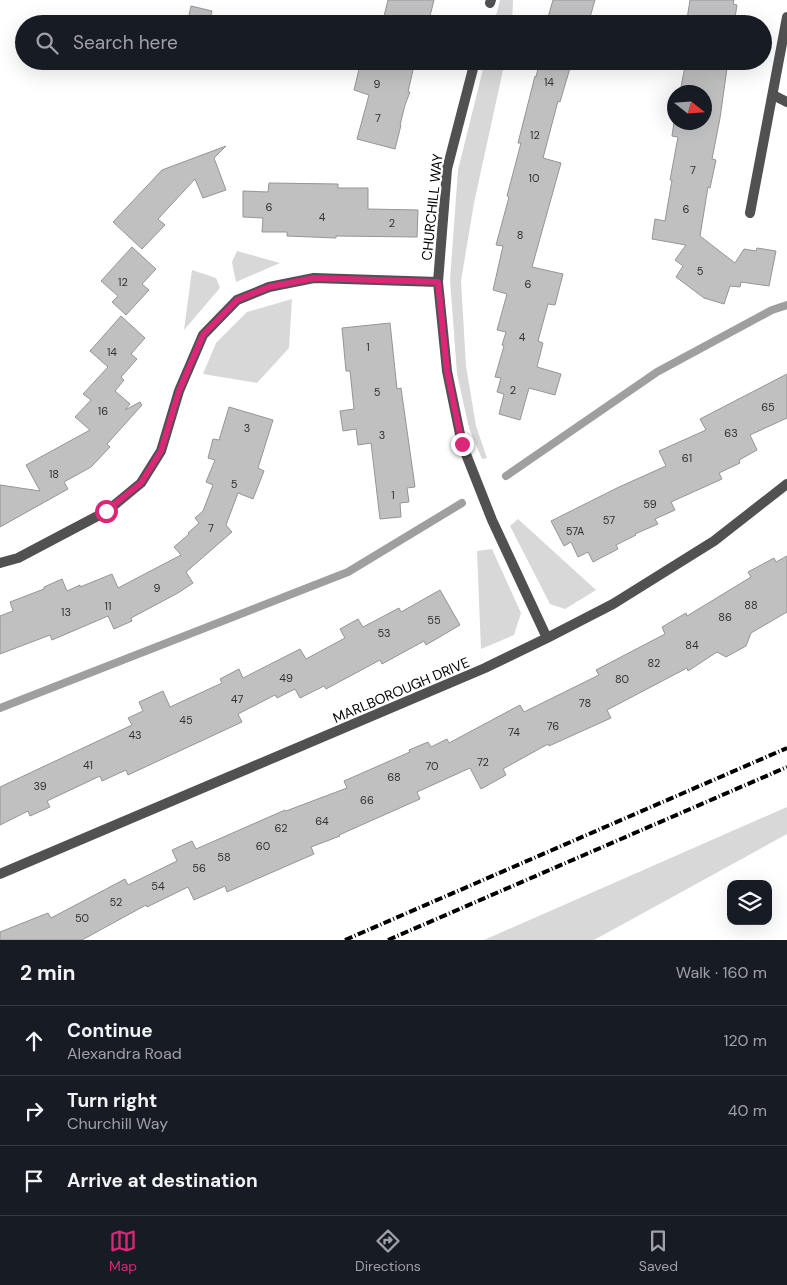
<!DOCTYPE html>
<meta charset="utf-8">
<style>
:root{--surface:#171b24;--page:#242831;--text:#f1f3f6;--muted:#9ea1a6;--line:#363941;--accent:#db2777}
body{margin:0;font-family:"DM Sans",sans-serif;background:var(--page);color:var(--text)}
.controls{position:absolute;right:15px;bottom:15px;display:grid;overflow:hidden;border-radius:10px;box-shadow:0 5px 20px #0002}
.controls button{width:45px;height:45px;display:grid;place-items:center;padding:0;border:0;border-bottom:1px solid var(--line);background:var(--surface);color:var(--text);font:25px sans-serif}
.compass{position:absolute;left:667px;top:85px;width:45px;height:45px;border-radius:50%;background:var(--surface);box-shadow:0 5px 20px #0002;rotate:107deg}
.stop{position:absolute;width:15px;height:15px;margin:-11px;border:4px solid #db2777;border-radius:50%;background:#fff}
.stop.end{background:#db2777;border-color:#fff;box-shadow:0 1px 5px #0008}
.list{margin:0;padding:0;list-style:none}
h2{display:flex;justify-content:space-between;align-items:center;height:65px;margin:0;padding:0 20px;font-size:21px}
h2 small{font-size:16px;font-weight:400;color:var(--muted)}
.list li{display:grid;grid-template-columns:32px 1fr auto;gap:15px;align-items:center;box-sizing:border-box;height:70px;padding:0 20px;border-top:1px solid var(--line)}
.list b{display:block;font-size:19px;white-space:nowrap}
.list p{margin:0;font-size:16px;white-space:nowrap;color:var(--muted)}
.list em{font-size:16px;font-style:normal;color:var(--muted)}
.icon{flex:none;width:28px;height:28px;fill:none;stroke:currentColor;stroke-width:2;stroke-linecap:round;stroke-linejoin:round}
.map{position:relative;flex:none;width:787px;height:940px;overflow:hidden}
.search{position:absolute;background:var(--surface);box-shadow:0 5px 20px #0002;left:15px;right:15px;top:15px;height:55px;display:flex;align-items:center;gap:12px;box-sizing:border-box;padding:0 18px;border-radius:28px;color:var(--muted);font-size:19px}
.sheet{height:275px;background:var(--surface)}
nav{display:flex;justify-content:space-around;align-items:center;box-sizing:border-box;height:70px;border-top:1px solid var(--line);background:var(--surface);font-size:14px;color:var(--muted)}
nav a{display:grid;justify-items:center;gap:2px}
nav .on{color:var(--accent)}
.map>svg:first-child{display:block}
.green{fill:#d8d8d8}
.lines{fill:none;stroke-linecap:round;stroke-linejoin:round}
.stream{stroke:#9f9f9f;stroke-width:8}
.building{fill:#c0c0c0;stroke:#959595}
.minor{stroke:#515151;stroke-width:10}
.rail{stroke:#000;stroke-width:4;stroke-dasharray:8 2.5 1 2.5;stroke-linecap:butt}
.route{stroke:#db2777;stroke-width:6}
.labels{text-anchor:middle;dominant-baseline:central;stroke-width:4.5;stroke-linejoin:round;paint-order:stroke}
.number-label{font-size:11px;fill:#303030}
.street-label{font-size:14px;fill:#000;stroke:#fff}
</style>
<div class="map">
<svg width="787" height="940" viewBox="0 0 787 940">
<rect width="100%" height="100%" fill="#fff"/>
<path class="green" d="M500 0H513L512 24H494Z
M485 61H505L474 203 461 281 466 366 476 426 487 458 482 459 469 428 457 374 450 280 458 170Z
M237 251 280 263 236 282 232 262Z
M192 270 216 278 220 288 184 330Z
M292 299 289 348 257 383 203 374 216 343 247 312Z
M518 519 596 590 565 609 550 604 510 526Z
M492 549 521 613 514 635 481 649 477 551Z
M787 807V834L594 940H484Z"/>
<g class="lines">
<path class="stream" d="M506 476 657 372 772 310 787 305
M0 708 348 572 462 503"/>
</g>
<path class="building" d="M388 0H434L428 24H382Z
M553 0H595L588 24H546Z
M690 0H734L733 4 737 5 734 24H717L687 19Z
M191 6 212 11 209 24H187Z
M361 61H415L408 92H410L405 105 400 125H401L395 149 357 139 369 95 354 90Z
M540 61H572L560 102 558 101 543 158 561 163 532 267 563 274 555 305 548 304 538 341 543 343 537 367 561 374 555 395 529 388 520 420 499 414 504 394 497 392 501 378 495 377 504 346 502 345 506 332 497 330 507 294 493 290 503 246 496 245 509 197 507 196 521 143H518L535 76 536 77Z
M686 61H728L720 118 712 159 716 160 710 188 708 187 700 236 735 263 744 249 756 251 757 248 776 251 769 286 741 282 740 287 730 286 724 304 704 298 676 277 683 266 675 260 686 245 652 239 655 219 665 221 672 180H670L678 137 672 136 674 122H704V92H680Z
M226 146 214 158 226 190 203 198 195 179 158 219 165 225 142 249 113 222 162 170Z
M269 183 338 184V188H368V209L418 210 417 237 336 236V238L287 236V232H262L263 218 243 217V191L268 192Z
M132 247 156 269 142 284 149 290 126 315 112 302 118 296 101 281Z
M121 316 145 338 131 354 137 359 121 377 124 380 115 391 130 404 125 410 140 402 142 405 107 444 110 447 91 467 64 482 68 489 0 527V485L40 491 26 465 90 430 75 417 91 400 83 394 108 367 90 351Z
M390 323 397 389 401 388 415 487 407 488 409 502 400 503 401 517 380 519 371 443 358 445 356 429 343 431 340 411 354 409 350 371H346L342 328Z
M787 374V418L750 435 757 450 739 460 740 463 719 473 722 479 671 502 675 510 655 519 658 524 635 534 636 535 616 545 618 549 593 562 588 552 578 557 571 542 564 546 551 521 619 487 666 466 659 451 706 430 700 419Z
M229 407 273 420 258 468 264 471 253 499 238 493 226 525 232 532 186 572 193 583 178 593 131 618 132 621 114 629 108 616 52 640 50 635 0 654V616L13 611 10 602 44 589V587L62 579 67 591 80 585V587L112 574 118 588 181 555 174 547 189 534 188 533 199 523 195 518 203 511 213 485 206 482 215 460 208 458 213 439 219 440Z
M787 556V612L751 633 746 646 726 657 717 652 688 671 687 668 607 710 611 718 549 746 548 744 503 769 506 775 481 789 470 768 417 792 420 799 339 835 340 836 311 847 314 854 227 892 225 886 194 900 188 887 147 907 146 905 82 940H0V932L48 913 51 918 125 879 128 885 177 861 172 850 192 841 196 849 285 810 286 811 347 788 344 781 410 752 409 750 428 742 431 747 447 739 449 743 520 705 524 712 599 675 596 670 665 634 662 627 686 613 687 616 751 577 748 572 774 558 776 562Z
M440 590 460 625 426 645 424 641 382 664 380 660 326 689 324 686 300 698 295 689 277 698 275 695 238 714 242 722 128 775 126 770 102 781 100 776 47 801 50 807 30 816 28 811 0 825V787L132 725 128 718 143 711 139 702 163 691 170 707 222 683 220 679 239 669 243 678 300 649 306 659 345 638 340 629 358 619 363 627 399 608 401 612Z"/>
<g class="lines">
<path class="minor" d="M490 3 491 0
M475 61 447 169 438 282 447 371 462 444 492 520 547 638
M773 95 787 102
M750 213 787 17
M0 563 18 558 107 511 141 483 161 451 179 391 203 335 237 300 269 287 314 278 438 282
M0 874 485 668 547 638 613 604 714 541 787 484"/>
<path class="rail" d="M345 940 787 748
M388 940 787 767"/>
</g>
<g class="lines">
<path class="route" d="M106 511 141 483 161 451 179 391 203 335 237 300 269 287 314 278 438 282 447 371 462 444"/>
</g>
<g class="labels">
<g class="number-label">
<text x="549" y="82">14</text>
<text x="377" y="84">9</text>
<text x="378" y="118">7</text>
<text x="535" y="135">12</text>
<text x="693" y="170">7</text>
<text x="534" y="178">10</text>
<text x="269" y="207">6</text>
<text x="686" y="209">6</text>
<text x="322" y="217">4</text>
<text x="392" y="223">2</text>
<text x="520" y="235">8</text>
<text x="700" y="271">5</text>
<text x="123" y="282">12</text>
<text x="528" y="284">6</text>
<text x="522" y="337">4</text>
<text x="368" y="347">1</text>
<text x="112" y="352">14</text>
<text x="513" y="390">2</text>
<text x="377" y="392">5</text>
<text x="768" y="407">65</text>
<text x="103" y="411">16</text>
<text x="247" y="428">3</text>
<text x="731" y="433">63</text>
<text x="382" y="435">3</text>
<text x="687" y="458">61</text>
<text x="54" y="474">18</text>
<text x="234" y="484">5</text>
<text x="393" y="495">1</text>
<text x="650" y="504">59</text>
<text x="609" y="520">57</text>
<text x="211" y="528">7</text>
<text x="575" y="531">57A</text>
<text x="157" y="588">9</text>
<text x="751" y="605">88</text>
<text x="108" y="606">11</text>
<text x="66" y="612">13</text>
<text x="725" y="617">86</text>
<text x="434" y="620">55</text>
<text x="384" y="633">53</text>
<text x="692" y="645">84</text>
<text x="654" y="663">82</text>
<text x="286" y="678">49</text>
<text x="622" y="679">80</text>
<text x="237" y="699">47</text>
<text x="585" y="703">78</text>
<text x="186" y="720">45</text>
<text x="553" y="726">76</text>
<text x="514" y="732">74</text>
<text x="135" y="735">43</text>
<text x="483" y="762">72</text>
<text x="88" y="765">41</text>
<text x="432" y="766">70</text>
<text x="394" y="777">68</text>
<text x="40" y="786">39</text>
<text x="367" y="800">66</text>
<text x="322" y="821">64</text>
<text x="281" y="828">62</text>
<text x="263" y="846">60</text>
<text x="224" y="857">58</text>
<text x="199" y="868">56</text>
<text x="158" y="886">54</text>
<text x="116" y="902">52</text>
<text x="82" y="918">50</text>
</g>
<g class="street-label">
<text transform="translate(432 207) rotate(-84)">CHURCHILL WAY</text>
<text transform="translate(401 690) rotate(-23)">MARLBOROUGH DRIVE</text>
</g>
</g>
</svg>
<div class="controls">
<button><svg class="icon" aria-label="layers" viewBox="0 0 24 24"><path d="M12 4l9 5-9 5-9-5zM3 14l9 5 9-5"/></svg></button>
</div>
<svg class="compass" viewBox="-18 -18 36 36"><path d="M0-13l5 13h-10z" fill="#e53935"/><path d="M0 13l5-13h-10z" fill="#9ea1a6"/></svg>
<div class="stop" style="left:106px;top:511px"></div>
<div class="stop end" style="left:462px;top:444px"></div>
<div class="search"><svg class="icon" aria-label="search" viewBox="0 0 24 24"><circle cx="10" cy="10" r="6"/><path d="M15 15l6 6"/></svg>Search here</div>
</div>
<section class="sheet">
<h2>2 min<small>Walk · 160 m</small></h2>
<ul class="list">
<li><svg class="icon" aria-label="ahead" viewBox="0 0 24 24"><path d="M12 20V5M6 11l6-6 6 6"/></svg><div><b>Continue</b><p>Alexandra Road</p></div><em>120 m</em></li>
<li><svg class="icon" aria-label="right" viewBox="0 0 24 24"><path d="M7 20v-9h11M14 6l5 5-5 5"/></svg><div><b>Turn right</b><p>Churchill Way</p></div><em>40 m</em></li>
<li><svg class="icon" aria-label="arrive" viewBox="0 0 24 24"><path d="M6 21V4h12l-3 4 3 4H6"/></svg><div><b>Arrive at destination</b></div></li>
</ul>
</section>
<nav>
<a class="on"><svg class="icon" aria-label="map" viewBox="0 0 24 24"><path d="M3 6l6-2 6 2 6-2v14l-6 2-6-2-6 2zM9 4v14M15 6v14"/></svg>Map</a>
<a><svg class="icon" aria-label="directions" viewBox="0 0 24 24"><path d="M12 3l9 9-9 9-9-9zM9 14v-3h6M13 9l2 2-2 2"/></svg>Directions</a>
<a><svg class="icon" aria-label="saved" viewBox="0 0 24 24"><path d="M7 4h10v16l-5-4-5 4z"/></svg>Saved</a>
</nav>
